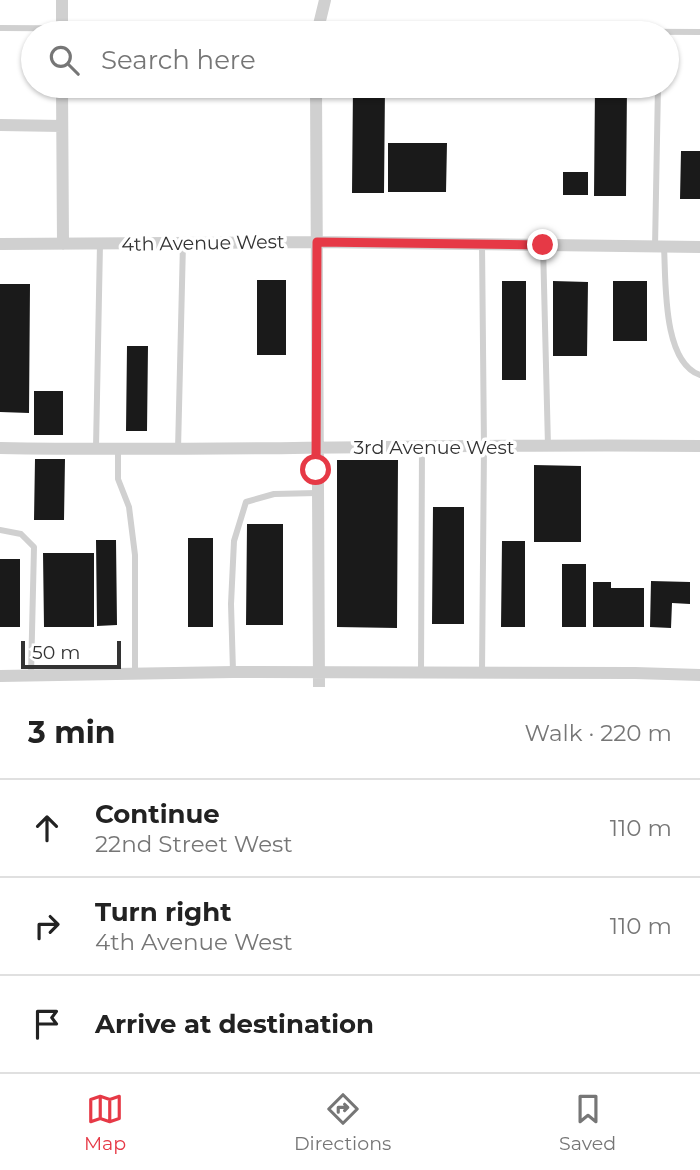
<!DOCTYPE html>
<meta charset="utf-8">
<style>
:root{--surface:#fff;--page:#f6f6f6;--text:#222;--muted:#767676;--line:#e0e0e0;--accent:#e63946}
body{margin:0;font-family:Montserrat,sans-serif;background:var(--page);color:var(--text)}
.scale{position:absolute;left:21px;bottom:18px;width:100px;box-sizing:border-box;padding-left:7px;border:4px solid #333;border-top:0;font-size:19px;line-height:24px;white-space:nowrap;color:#333;-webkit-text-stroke:5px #fff;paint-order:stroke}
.stop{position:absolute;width:21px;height:21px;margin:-16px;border:5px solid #e63946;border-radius:50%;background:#fff}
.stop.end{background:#e63946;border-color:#fff;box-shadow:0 2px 7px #0008}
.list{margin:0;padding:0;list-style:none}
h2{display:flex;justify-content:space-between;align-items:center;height:91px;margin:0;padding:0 28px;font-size:30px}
h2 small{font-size:23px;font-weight:400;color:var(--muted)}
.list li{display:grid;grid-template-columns:46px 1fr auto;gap:21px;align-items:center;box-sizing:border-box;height:98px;padding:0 28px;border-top:2px solid var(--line)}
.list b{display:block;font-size:26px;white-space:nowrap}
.list p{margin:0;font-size:23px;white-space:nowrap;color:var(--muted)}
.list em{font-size:23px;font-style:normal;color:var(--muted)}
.icon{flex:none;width:38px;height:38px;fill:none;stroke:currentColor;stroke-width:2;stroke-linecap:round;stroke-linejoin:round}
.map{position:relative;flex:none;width:700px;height:687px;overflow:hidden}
.search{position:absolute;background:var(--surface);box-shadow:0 2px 5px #0004;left:21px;right:21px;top:21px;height:77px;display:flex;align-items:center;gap:18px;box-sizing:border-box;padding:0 24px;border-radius:38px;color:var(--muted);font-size:26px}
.sheet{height:385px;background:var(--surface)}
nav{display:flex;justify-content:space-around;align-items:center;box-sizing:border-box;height:98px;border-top:2px solid var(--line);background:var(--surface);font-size:19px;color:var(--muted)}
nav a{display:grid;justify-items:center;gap:4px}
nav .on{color:var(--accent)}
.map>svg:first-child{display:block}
.building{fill:#1a1a1a}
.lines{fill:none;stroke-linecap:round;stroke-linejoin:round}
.lane{stroke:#d0d0d0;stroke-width:6}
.street{stroke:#d0d0d0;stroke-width:12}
.route{stroke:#e63946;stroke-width:9}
.labels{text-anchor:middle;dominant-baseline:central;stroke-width:7;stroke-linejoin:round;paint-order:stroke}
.street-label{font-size:19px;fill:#333;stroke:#fff}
</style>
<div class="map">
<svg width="700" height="687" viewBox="0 0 700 687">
<rect width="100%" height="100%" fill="#fff"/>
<path class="building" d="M353 86H385L384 193H352Z
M595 86H627L626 196H594Z
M388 143H447L446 192H388Z
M681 151H700V199H680Z
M563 172H588V195H563Z
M257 280H286V355H257Z
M502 281H526V380H502Z
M553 281 588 282 587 356H553Z
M613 281H647V341H613Z
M0 284H30L29 413 0 412Z
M127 346H148L147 431H126Z
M34 391H63V435H34Z
M35 459H65L64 520H34Z
M337 460H398L397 628 337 627Z
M534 465 581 466V542H534Z
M433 507H464V624H432Z
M247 524H283V625H246Z
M188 538H213V627H188Z
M96 540H116L117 625 97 626Z
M502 541H525V627H501Z
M43 553H94V627H44Z
M0 559H20V627H0Z
M562 564H586V627H562Z
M651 581 690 582V604L672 603 671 628 650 627Z
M593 582H611V588H644V627H593Z"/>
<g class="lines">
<path class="lane" d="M0 28 700 32
M482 244 484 447 482 673
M543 245 548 446
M655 247 658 86
M664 247C666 280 662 362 700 375
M96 448 100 244
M178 450 183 243
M118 451V479L129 507 135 555V673
M0 530 21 534 34 547 31 675
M233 671 231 604 234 541 246 502 274 494 317 493
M421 673 422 447"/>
<path class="street" d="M62 0V33
M317 33 325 0
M62 86 63 244
M316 86 319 687
M0 125 62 126
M0 244 317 242 700 247
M0 448C233 452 467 443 700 446
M0 676 233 672 635 673 700 675"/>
</g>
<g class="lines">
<path class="route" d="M316 470 317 242 543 245"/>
</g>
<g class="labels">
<g class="street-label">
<text transform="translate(203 243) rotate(-1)">4th Avenue West</text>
<text x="434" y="447">3rd Avenue West</text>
</g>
</g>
</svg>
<div class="scale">50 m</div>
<div class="stop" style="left:316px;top:470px"></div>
<div class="stop end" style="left:543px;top:245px"></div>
<div class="search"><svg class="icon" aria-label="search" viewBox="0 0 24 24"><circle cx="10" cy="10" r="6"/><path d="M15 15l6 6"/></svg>Search here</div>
</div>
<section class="sheet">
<h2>3 min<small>Walk · 220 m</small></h2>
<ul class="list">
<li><svg class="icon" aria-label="ahead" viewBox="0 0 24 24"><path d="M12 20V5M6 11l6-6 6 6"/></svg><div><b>Continue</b><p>22nd Street West</p></div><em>110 m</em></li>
<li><svg class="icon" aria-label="right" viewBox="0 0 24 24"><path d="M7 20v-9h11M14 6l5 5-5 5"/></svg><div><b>Turn right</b><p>4th Avenue West</p></div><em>110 m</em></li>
<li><svg class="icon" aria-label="arrive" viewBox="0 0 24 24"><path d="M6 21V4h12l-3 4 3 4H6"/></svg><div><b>Arrive at destination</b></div></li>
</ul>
</section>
<nav>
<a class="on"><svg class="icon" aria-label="map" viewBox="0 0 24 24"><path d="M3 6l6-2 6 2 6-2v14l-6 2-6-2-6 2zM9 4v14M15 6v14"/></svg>Map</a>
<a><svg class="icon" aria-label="directions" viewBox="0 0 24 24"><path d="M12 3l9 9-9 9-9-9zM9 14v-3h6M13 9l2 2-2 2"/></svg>Directions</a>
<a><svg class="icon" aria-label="saved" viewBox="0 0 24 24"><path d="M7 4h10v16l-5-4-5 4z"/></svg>Saved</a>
</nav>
